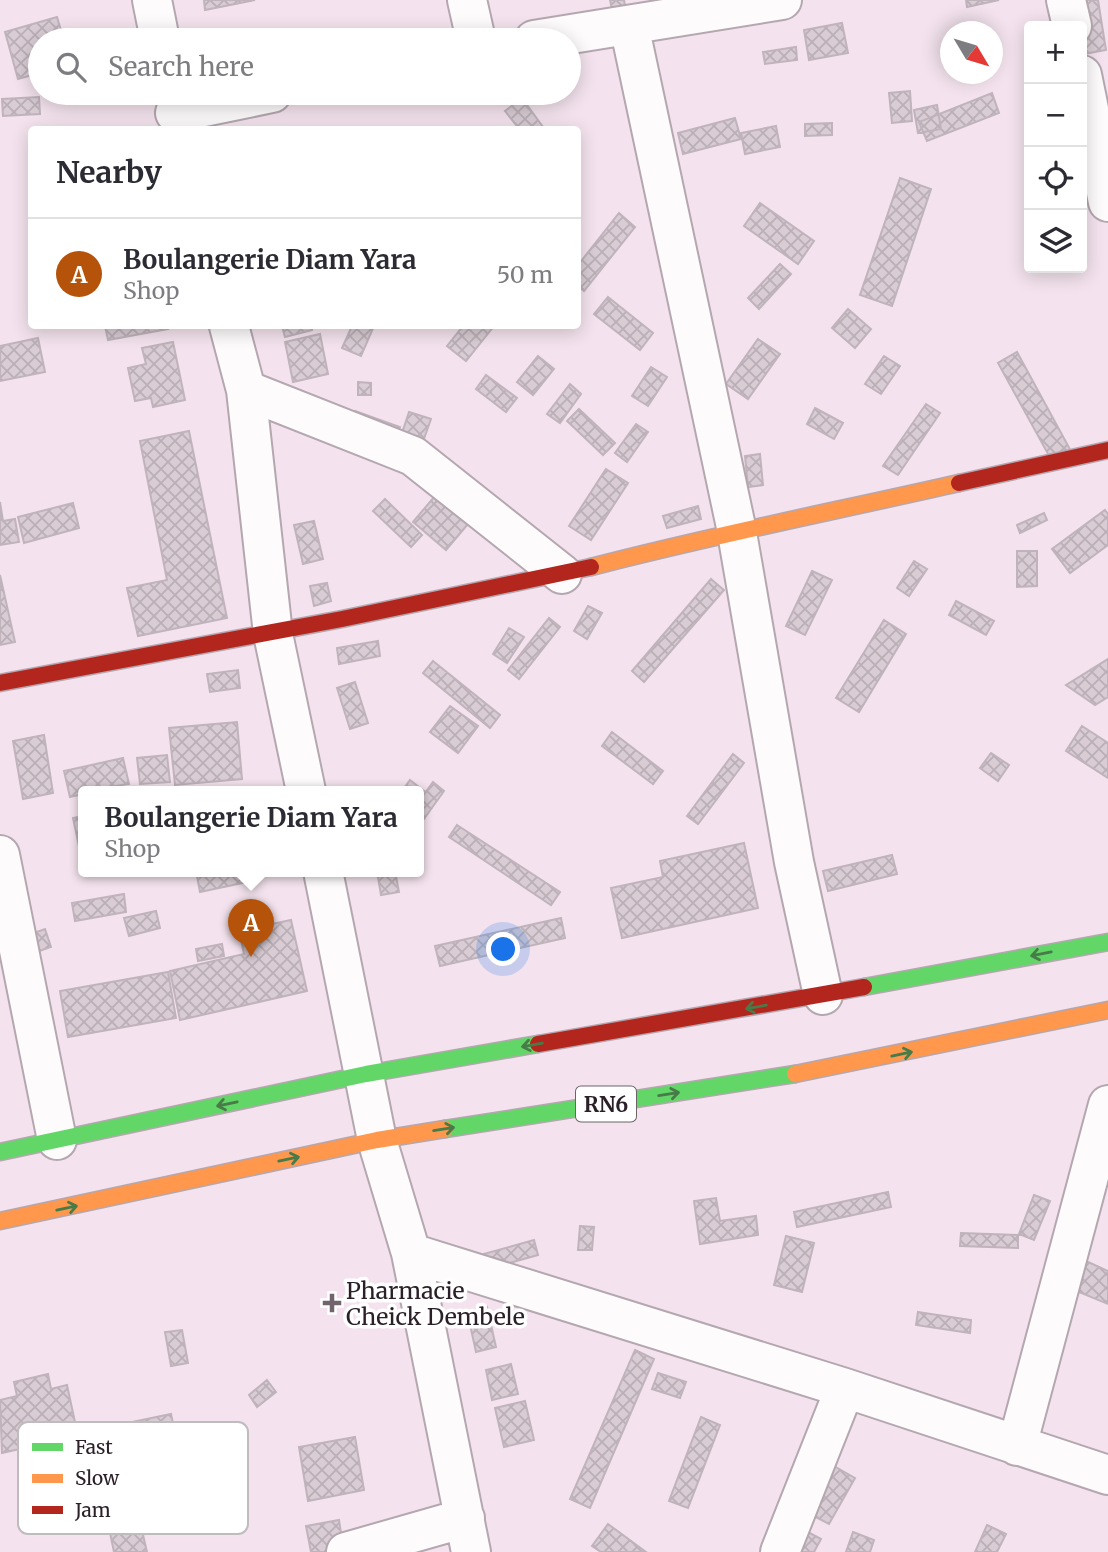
<!DOCTYPE html>
<meta charset="utf-8">
<style>
:root{--surface:#fff;--page:#f2f2f3;--text:#2b2b33;--muted:#7c7c81;--line:#e1e1e2;--accent:#b45309}
body{margin:0;font-family:Merriweather,serif;background:var(--page);color:var(--text)}
.controls{position:absolute;right:21px;top:21px;display:grid;overflow:hidden;border-radius:7px;box-shadow:0 4px 18px #0003}
.controls button{width:63px;height:63px;display:grid;place-items:center;padding:0;border:0;border-bottom:2px solid var(--line);background:var(--surface);color:var(--text);font:35px sans-serif}
.compass{position:absolute;left:940px;top:21px;width:63px;height:63px;border-radius:50%;background:var(--surface);box-shadow:0 4px 18px #0003;rotate:128deg}
.you{position:absolute;left:504px;top:950px;width:24px;height:24px;margin:-18px;border:5px solid #fff;border-radius:50%;background:#1a73e8;box-shadow:0 0 0 10px #1a73e833}
.badge{display:grid;place-items:center;width:46px;height:46px;border-radius:50%;background:var(--accent);color:#fff;font-size:23px;font-weight:700}
.pin{position:absolute;translate:-50% -58px;filter:drop-shadow(0 2px 4px #0008)}
.pin::after{content:'';position:absolute;top:37px;width:24px;height:21px;background:inherit;clip-path:polygon(0 0,100% 0,50% 100%)}
.popup{position:absolute;left:78px;top:786px;width:346px;height:91px;box-sizing:border-box;display:grid;place-content:center;border-radius:7px;background:var(--surface);filter:drop-shadow(0 2px 5px #0005);font-size:23px;white-space:nowrap;color:var(--muted)}
.popup b{font-size:26px;color:var(--text)}
.popup::after{content:'';position:absolute;left:50%;top:100%;margin-left:-14px;border:14px solid transparent;border-top-color:var(--surface)}
.list{margin:0;padding:0;list-style:none}
h2{display:flex;justify-content:space-between;align-items:center;height:91px;margin:0;padding:0 28px;font-size:30px}
h2 small{font-size:23px;font-weight:400;color:var(--muted)}
.list li{display:grid;grid-template-columns:46px 1fr auto;gap:21px;align-items:center;box-sizing:border-box;height:112px;padding:0 28px;border-top:2px solid var(--line)}
.list b{display:block;font-size:26px;white-space:nowrap}
.list p{margin:0;font-size:23px;white-space:nowrap;color:var(--muted)}
.list em{font-size:23px;font-style:normal;color:var(--muted)}
.icon{flex:none;width:38px;height:38px;fill:none;stroke:currentColor;stroke-width:2;stroke-linecap:round;stroke-linejoin:round}
.map{position:relative;flex:none;width:1108px;height:1552px;overflow:hidden}
.search{position:absolute;background:var(--surface);box-shadow:0 4px 18px #0003;left:28px;top:28px;width:553px;height:77px;display:flex;align-items:center;gap:18px;box-sizing:border-box;padding:0 24px;border-radius:38px;color:var(--muted);font-size:26px}
.panel{position:absolute;background:var(--surface);box-shadow:0 4px 18px #0003;left:28px;top:126px;width:553px;height:203px;border-radius:7px}
.map>svg:first-child{display:block}
.building{fill:url(#building-cross-hatch);stroke:#c0b3bb;stroke-width:2}
.lines{fill:none;stroke-linecap:round;stroke-linejoin:round}
.street-casing{stroke:#b4a7af;stroke-width:42}
.fast-casing{stroke:#b4a7af;stroke-width:19}
.slow-casing{stroke:#b4a7af;stroke-width:19}
.jam-casing{stroke:#b4a7af;stroke-width:19}
.street{stroke:#fdfbfc;stroke-width:38}
.fast{stroke:#63d668;stroke-width:16}
.slow{stroke:#ff974d;stroke-width:16}
.jam{stroke:#b3261e;stroke-width:16}
.oneway{stroke:#477b48}
.poi-dot{fill:#71646d;stroke:#fff;stroke-width:2.5}
.labels{text-anchor:middle;dominant-baseline:central;stroke-width:7;stroke-linejoin:round;paint-order:stroke}
.shield{fill:#fff;stroke:#6b6368;stroke-width:2}
.shield-label{font-size:21px;font-weight:bold;fill:#2b2027}
.poi-label{font-size:23px;fill:#2b2027;stroke:#fff;text-anchor:start}
.key{fill:#fff;stroke:#bfbcbe;stroke-width:2}
.key-label{font-size:19px;fill:#2b2027}
</style>
<div class="map">
<svg width="1108" height="1552" viewBox="0 0 1108 1552">
<defs>
<pattern id="building-cross-hatch" width="8" height="8" patternUnits="userSpaceOnUse" patternTransform="scale(1.75)"><rect width="8" height="8" fill="#d9ccd4"/><path d="M0 0l8 8M0 8l8-8" fill="none" stroke="#baafb6"/></pattern>
</defs>
<rect width="100%" height="100%" fill="#f4e3ee"/>
<path class="building" d="M204 0H255L205 10Z
M610 0H624L628 21 615 24Z
M966 0H999L967 7Z
M1076 0H1098L1106 50 1084 54Z
M57 17 64 40H40V73L18 79 5 32Z
M842 23 848 53 809 60 804 30Z
M796 47 797 60 765 64 763 52Z
M910 91 912 121 892 123 889 93Z
M992 93 999 113 927 141 919 122Z
M39 97 40 114 3 116 2 99Z
M522 98 543 127 540 130H520L505 111Z
M937 105 941 129 918 133 914 110Z
M735 118 741 139 683 154 678 133Z
M832 123V135L805 136V124Z
M776 126 780 147 745 154 741 133Z
M900 178 931 189 892 306 860 295Z
M760 203 814 241 798 264 744 226Z
M619 213 635 227 584 291 578 286V265Z
M780 264 791 274 759 309 748 298Z
M608 297 653 333 640 350 594 314Z
M848 309 871 329 855 348 832 328Z
M105 326H167L168 329 108 340Z
M282 326H311L312 330 285 337Z
M352 326H374L361 356 342 348Z
M463 326H494L466 361 447 346Z
M320 334 328 374 293 382 285 342Z
M38 338 45 372 0 381V346Z
M758 339 780 354 748 399 726 384Z
M173 342 185 400 153 407 151 398 135 401 128 368 146 364 142 348Z
M1017 352 1072 453 1053 463 998 363Z
M538 356 554 369 533 395 517 382Z
M884 356 900 366 881 394 865 384Z
M651 367 667 377 648 406 632 396Z
M486 375 517 398 506 412 476 389Z
M358 382 371 383V395H358Z
M570 384 581 394 560 423 547 414Z
M926 404 940 413 898 475 883 466Z
M815 408 843 423 834 439 807 424Z
M579 409 615 443 603 455 567 421Z
M355 411 400 427 395 440 350 424Z
M409 412 431 419 419 453 398 445Z
M636 424 648 432 627 462 615 453Z
M189 431 227 618 138 636 127 588 167 580 140 441Z
M760 454 763 485 748 487 745 456Z
M606 469 628 483 591 540 569 526Z
M440 490 473 518 446 550 413 522Z
M385 499 422 535 411 547 373 511Z
M0 502 3 521 15 519 19 542 0 545Z
M73 503 79 528 24 543 18 517Z
M698 506 701 519 667 528 663 516Z
M1105 510 1108 514V545L1070 573 1052 549Z
M1044 513 1047 520 1020 533 1017 525Z
M314 521 323 559 303 564 294 525Z
M1017 551H1037V586L1017 587Z
M914 561 927 569 909 596 897 588Z
M812 571 832 580 805 635 786 626Z
M0 575 15 642 0 645Z
M711 579 724 590 644 682 632 671Z
M327 583 331 601 314 606 310 586Z
M956 601 994 621 986 635 949 615Z
M588 606 602 613 587 639 574 631Z
M549 618 560 627 519 679 508 670Z
M884 620 906 634 859 712 836 698Z
M509 628 524 637 507 663 493 654Z
M378 641 380 656 339 664 337 648Z
M1108 659V697L1095 705 1066 685Z
M433 661 500 715 490 728 423 673Z
M238 670 240 688 210 692 207 674Z
M355 682 368 723 350 729 337 688Z
M450 706 478 726 458 753 430 732Z
M237 722 242 779 175 785 169 728Z
M1082 726 1108 743V778L1066 751Z
M612 732 663 771 653 784 602 746Z
M44 735 53 793 23 799 13 741Z
M991 753 1009 765 998 781 980 768Z
M733 754 744 763 698 824 687 816Z
M167 755 170 782 140 784 137 758Z
M123 758 129 784 83 791V794L70 797 64 771Z
M410 780 424 791 419 798V791H402Z
M433 782 444 791 419 826V801Z
M83 816V850L80 851 73 818Z
M457 825 560 892 551 905 449 837Z
M744 843 758 908 622 938 611 888 663 877 660 861Z
M892 855 897 874 828 891 823 871Z
M196 871H250L252 881 200 892Z
M377 871H395L399 892 381 895Z
M124 894 126 912 75 921 72 903Z
M156 911 160 928 129 936 124 918Z
M561 918 565 938 440 966 435 946Z
M291 920 307 991 180 1020 170 971 244 954 239 931Z
M45 929 51 947 31 954 25 936Z
M222 944 224 956 198 961 196 949Z
M168 972 176 1018 68 1037 60 991Z
M888 1192 891 1207 797 1227 794 1212Z
M1034 1195 1050 1201 1034 1240 1019 1234Z
M716 1198 720 1221 756 1216 758 1235 700 1244 694 1201Z
M580 1226 594 1227 592 1250H578Z
M961 1233 1018 1235V1248L960 1246Z
M786 1236 814 1243 802 1292 774 1285Z
M534 1240 538 1255 488 1269 484 1254Z
M1086 1261 1108 1271V1304L1074 1290Z
M487 1307 496 1347 476 1352 467 1311Z
M918 1312 971 1320 970 1333 916 1325Z
M182 1330 188 1363 171 1366 165 1332Z
M635 1350 654 1359 590 1508 570 1499Z
M511 1364 518 1394 492 1400 486 1370Z
M658 1373 686 1382 680 1398 652 1389Z
M48 1374 51 1389 67 1385 78 1436 2 1453 0 1400 17 1396 14 1382Z
M267 1380 276 1392 257 1407 249 1395Z
M525 1401 534 1440 504 1447 495 1408Z
M171 1414 179 1453 139 1461 132 1422Z
M701 1417 720 1425 688 1508 669 1501Z
M355 1437 364 1490 308 1501 299 1447Z
M834 1466 855 1478 829 1524 808 1513Z
M339 1520 344 1552H311L306 1526Z
M140 1522 147 1552H114L109 1528Z
M608 1524 646 1552H601L592 1546Z
M987 1525 1006 1534 997 1552H975Z
M804 1530 821 1539 814 1552H792Z
M853 1532 874 1540 870 1552H846Z"/>
<g class="lines">
<g class="street-casing">
<path id="street" d="M152 0 160 40
M467 0 476 40
M1066 0 1072 26
M629 25 736 527 794 862 823 995
M534 40 782 0
M1082 75 1108 202
M175 113 272 93
M229 326 246 390 273 634 306 791
M246 390 413 456 562 574
M0 855 57 1140
M323 871 377 1140 411 1253 471 1552
M411 1253 845 1388 1108 1475
M1017 1446 1108 1105
M346 1552 465 1518
M780 1552 845 1388"/>
</g>
<g class="fast-casing">
<path id="fast" d="M864 987 1108 942
M445 1129 795 1074
M0 1152 366 1074 538 1044"/>
</g>
<g class="slow-casing">
<path id="slow" d="M591 567C713 535 836 511 959 483
M795 1074 1108 1010
M0 1221 377 1140 445 1129"/>
</g>
<g class="jam-casing">
<path id="jam" d="M959 483 1108 450
M0 683 342 619 591 567
M538 1044 864 987"/>
</g>
<use href="#street" class="street"/>
<use href="#fast" class="fast"/>
<use href="#slow" class="slow"/>
<use href="#jam" class="jam"/>
</g>
<defs><path id="oneway-shaft" d="M-6 0H5M1.5-3L5.5 0L1.5 3" fill="none" stroke-width="1.6" stroke-linecap="round" stroke-linejoin="round" transform="scale(1.75)"/></defs>
<g class="oneway">
<use href="#oneway-shaft" transform="translate(1041 954) rotate(169)"/>
<use href="#oneway-shaft" transform="translate(756 1007) rotate(170)"/>
<use href="#oneway-shaft" transform="translate(532 1045) rotate(170)"/>
<use href="#oneway-shaft" transform="translate(902 1054) rotate(-12)"/>
<use href="#oneway-shaft" transform="translate(669 1094) rotate(-9)"/>
<use href="#oneway-shaft" transform="translate(227 1104) rotate(168)"/>
<use href="#oneway-shaft" transform="translate(444 1129) rotate(-9)"/>
<use href="#oneway-shaft" transform="translate(289 1159) rotate(-12)"/>
<use href="#oneway-shaft" transform="translate(67 1208) rotate(-12)"/>
</g>
<path class="poi-dot" d="M328.5 1292.5h7v7h7v7h-7v7h-7v-7h-7v-7h7z"/>
<g class="labels">
<rect class="shield" x="576" y="1086.5" width="60" height="35" rx="5"/>
<g class="shield-label">
<text x="606" y="1104">RN6</text>
</g>
<g class="poi-label">
<text x="346" y="1290">Pharmacie<tspan x="346" dy="26">Cheick Dembele</tspan></text>
</g>
</g>
<rect x="18" y="1422" width="230" height="112" rx="10" class="key"/>
<rect x="32" y="1443" width="31" height="8" fill="#63d668"/>
<rect x="32" y="1474" width="31" height="9" fill="#ff974d"/>
<rect x="32" y="1506" width="31" height="8" fill="#b3261e"/>
<g class="key-label">
<text x="75" y="1454">Fast</text>
<text x="75" y="1485">Slow</text>
<text x="75" y="1517">Jam</text>
</g>
</svg>
<div class="controls">
<button>+</button>
<button>−</button>
<button><svg class="icon" aria-label="locate" viewBox="0 0 24 24"><circle cx="12" cy="12" r="6"/><path d="M12 2v4M12 18v4M2 12h4M18 12h4"/></svg></button>
<button><svg class="icon" aria-label="layers" viewBox="0 0 24 24"><path d="M12 4l9 5-9 5-9-5zM3 14l9 5 9-5"/></svg></button>
</div>
<svg class="compass" viewBox="-18 -18 36 36"><path d="M0-13l5 13h-10z" fill="#e53935"/><path d="M0 13l5-13h-10z" fill="#7c7c81"/></svg>
<div class="you"></div>
<div class="pin badge" style="left:251px;top:957px">A</div>
<div class="popup"><b>Boulangerie Diam Yara</b>Shop</div>
<div class="search"><svg class="icon" aria-label="search" viewBox="0 0 24 24"><circle cx="10" cy="10" r="6"/><path d="M15 15l6 6"/></svg>Search here</div>
<section class="panel">
<h2>Nearby<small></small></h2>
<ul class="list">
<li><span class="badge">A</span><div><b>Boulangerie Diam Yara</b><p>Shop</p></div><em>50 m</em></li>
</ul>
</section>
</div>
